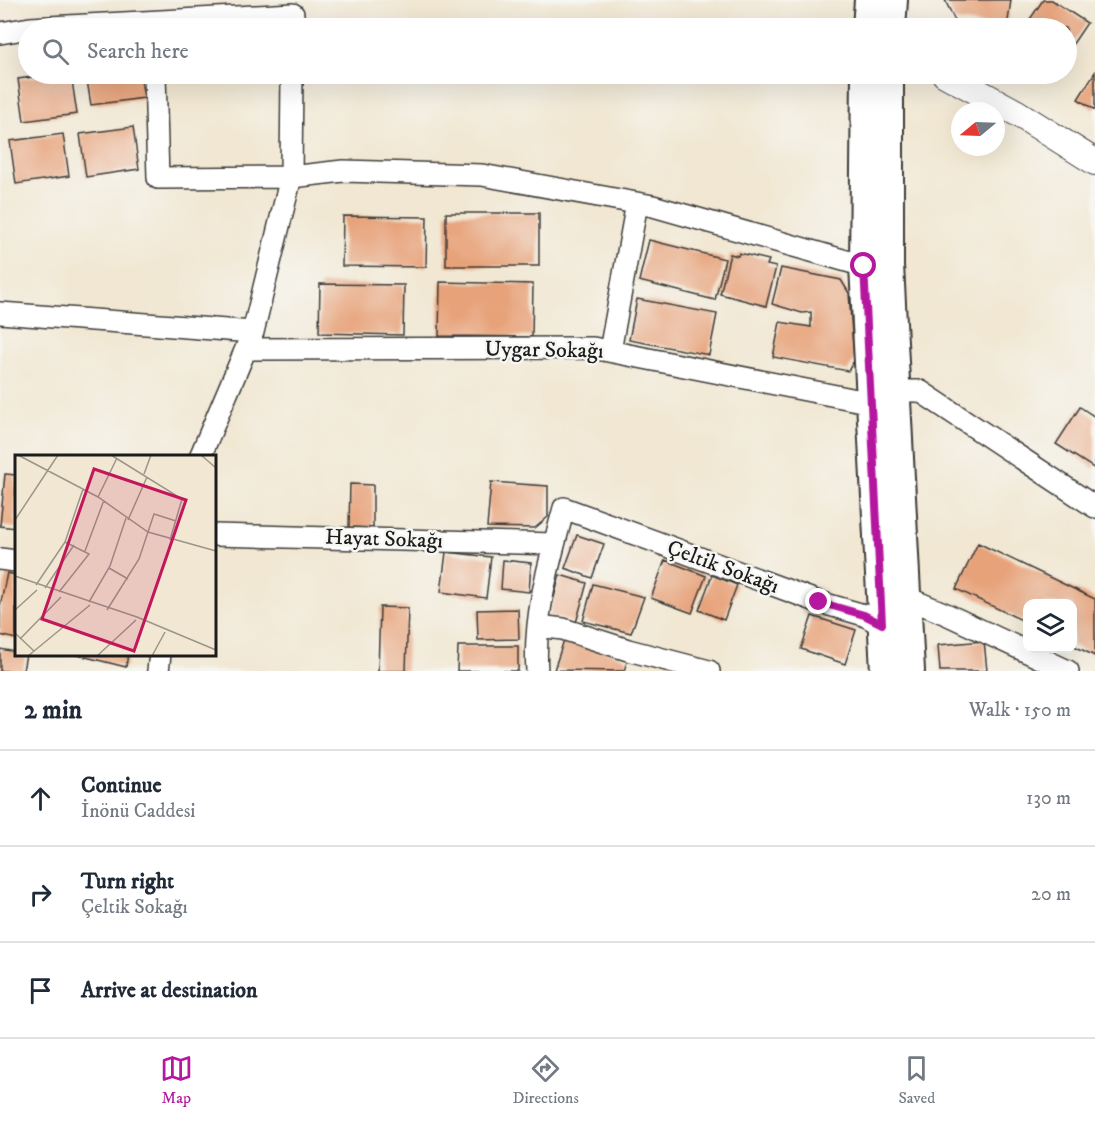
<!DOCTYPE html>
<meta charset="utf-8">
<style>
:root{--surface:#fff;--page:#f2f2f3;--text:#1f2937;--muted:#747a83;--line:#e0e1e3;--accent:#b5179e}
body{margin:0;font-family:"IM FELL DW Pica",serif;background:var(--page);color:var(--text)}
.controls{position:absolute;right:18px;bottom:18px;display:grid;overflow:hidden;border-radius:12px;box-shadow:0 6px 24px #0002}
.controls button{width:54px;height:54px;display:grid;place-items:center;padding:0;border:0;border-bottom:2px solid var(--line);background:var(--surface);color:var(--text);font:30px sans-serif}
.compass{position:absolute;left:951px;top:102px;width:54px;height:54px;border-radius:50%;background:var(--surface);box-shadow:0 6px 24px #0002;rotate:251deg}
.stop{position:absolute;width:18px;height:18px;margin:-14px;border:4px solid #b5179e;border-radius:50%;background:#fff}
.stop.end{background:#b5179e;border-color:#fff;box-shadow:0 2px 6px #0008}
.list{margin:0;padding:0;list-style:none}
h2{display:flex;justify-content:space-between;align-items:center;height:78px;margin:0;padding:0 24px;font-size:26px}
h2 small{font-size:20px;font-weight:400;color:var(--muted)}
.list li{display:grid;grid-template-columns:39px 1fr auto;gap:18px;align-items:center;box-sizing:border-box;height:96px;padding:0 24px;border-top:2px solid var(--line)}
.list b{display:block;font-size:22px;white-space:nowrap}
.list p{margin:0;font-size:20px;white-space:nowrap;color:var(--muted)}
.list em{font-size:20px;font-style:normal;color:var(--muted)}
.icon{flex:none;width:33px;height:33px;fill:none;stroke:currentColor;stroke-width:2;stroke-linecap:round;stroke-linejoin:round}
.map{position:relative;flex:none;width:1095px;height:671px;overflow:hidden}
.search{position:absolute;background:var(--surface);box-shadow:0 6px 24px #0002;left:18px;right:18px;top:18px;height:66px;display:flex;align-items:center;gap:15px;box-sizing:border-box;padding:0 21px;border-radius:33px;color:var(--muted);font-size:22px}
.sheet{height:366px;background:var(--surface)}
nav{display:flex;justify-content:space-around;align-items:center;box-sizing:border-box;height:84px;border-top:2px solid var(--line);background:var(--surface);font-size:16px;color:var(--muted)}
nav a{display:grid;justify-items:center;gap:3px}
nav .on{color:var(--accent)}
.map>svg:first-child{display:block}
.building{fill:#e7a279}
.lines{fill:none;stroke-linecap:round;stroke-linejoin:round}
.minor-casing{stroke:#3c3a37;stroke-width:24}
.tertiary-casing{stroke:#3c3a37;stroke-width:28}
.secondary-casing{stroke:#3c3a37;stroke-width:32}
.minor{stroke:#fff;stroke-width:21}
.tertiary{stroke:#fff;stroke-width:26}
.secondary{stroke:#fff;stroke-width:28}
.route{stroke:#b5179e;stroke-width:8}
.labels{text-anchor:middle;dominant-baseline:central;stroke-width:5;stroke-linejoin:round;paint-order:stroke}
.street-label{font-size:22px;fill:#1c1c1c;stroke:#f6f6f2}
.inset-road{fill:none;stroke:#9c9689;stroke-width:1.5}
.view{fill:#c2185b;fill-opacity:0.15;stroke:#c2185b;stroke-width:3}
.inset-edge{fill:none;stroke:#1c1c1c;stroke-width:3}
</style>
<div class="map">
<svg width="1095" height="671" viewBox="0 0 1095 671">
<rect width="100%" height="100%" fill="#f6f6f2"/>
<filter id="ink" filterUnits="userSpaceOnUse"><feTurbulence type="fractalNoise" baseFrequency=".0167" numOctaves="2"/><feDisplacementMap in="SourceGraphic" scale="12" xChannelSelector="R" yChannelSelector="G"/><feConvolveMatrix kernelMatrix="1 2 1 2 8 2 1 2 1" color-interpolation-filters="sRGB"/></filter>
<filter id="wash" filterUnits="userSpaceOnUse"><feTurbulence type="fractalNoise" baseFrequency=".008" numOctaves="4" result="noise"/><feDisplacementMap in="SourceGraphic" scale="24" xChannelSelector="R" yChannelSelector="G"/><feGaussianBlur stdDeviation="1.35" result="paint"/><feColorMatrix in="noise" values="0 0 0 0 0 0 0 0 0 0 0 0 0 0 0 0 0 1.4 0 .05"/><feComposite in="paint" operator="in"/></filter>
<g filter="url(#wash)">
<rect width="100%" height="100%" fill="#f1e7d2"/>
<g id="blocks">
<path class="building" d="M945 0H1011L1007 28 955 21Z
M1043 0H1052L1087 23 1066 54V28H1024Z
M1095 72V110L1078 99Z
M55 74H71L77 114 24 121 18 79Z
M86 74H140L144 98 91 105Z
M133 127 139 169 86 177 80 134Z
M63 134 69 176 16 184 10 141Z
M446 213H539V266H446Z
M343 216 427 217 426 267 342 266Z
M649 240 725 259 715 300 639 281Z
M739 253 769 260 767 265 776 267 766 306 720 294 730 254 738 256Z
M781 268 841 280 849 293 854 361 848 371 773 357 780 322 811 327V312L802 313 772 304Z
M440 282 533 284 532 337 439 336Z
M320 284 404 285 403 335 319 333Z
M637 299 717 314 709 355 629 340Z
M1080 407 1095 417V469L1056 444Z
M5 474 16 475V528L0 526Z
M491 482 548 486V517L535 528 487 527Z
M350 484 373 485V528L349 527Z
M577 535 604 544 592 578 565 568Z
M978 543 1095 599V656L1072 645V604H1028V623L956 589Z
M446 552 491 557 486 598 441 592Z
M503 560 531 563 529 592 501 589Z
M665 560 706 576 692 613 651 598Z
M7 573 16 575V639L0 635V606Z
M560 575 587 583 576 623 549 616Z
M712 575 737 585 724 620 699 610Z
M593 584 644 597 631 633 583 621Z
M380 607 408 608 406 671H378Z
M518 609 519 639 478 640 477 610Z
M812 616 856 630 845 664 801 649Z
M565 637 628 659 624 671 554 670Z
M984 641 987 671H940L938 645Z
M458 646H518V671H457Z
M0 649 16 652V654H26L23 671H0Z
M74 654H128L126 667Z"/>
</g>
</g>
<g filter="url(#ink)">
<use href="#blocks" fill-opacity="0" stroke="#3c3a37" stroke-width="1.5"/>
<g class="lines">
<g class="minor-casing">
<path id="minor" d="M0 33 30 28 293 14
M155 74 158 178 291 177 343 171 482 175 653 206 864 266H876
M0 313 253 332
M246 349 593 348 872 403
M610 351 637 203
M896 391H920L1095 507
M200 457 253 332 291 177 292 74
M214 535 554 544
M0 559 16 561
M905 597 946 614 1068 671
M538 626 563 629 628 650 709 671
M158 671 160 654
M537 671C533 616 550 560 564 508L819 602 864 615 882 625"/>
</g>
<g class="tertiary-casing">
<path id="tertiary" d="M945 74 1017 113 1095 162"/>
</g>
<g class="secondary-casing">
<path id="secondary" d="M867 28 869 0
M891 28 893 0
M866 74 864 266 885 671
M889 74V265L910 671"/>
</g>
<use href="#minor" class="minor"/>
<use href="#tertiary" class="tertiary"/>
<use href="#secondary" class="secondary"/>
</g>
</g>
<g class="lines" filter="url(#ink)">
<path class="route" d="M819 602 864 615 882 624 864 266"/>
</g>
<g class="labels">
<g class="street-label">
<text transform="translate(544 350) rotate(1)">Uygar Sokağı</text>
<text transform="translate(384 539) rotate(2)">Hayat Sokağı</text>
<text transform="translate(723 567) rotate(20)">Çeltik Sokağı</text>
</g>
</g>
<g transform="translate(15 455)">
<rect width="201" height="201" fill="#f1e7d2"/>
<path class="inset-road" d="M3 0 83 42 133 77 201 96M96 0 167 44 155 85M186 0 201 13M129 19 136 0M83 42 102 3M0 65 43 0M113 65 132 22M70 96 89 45M94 113 113 124M0 121 122 162 201 195M21 130 50 87M30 133 59 90M44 137 74 99 50 87 68 34M74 147 95 111 111 63M0 155 22 135M92 155 124 104 139 59 161 66M0 178 19 196M5 184 46 142M13 201 75 150M82 201 121 165M137 201 150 177"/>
<path class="view" d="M79 14 171 45 119 196 27 164Z"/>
<rect width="201" height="201" class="inset-edge"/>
</g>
</svg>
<div class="controls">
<button><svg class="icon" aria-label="layers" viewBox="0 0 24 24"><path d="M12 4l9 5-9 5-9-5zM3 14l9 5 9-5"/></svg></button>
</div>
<svg class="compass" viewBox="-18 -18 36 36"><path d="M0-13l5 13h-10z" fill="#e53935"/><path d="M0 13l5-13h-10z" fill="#747a83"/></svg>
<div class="stop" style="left:864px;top:266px"></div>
<div class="stop end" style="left:819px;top:602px"></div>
<div class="search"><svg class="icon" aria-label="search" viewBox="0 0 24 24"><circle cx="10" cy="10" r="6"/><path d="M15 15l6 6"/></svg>Search here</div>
</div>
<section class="sheet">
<h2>2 min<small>Walk · 150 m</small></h2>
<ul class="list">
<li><svg class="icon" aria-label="ahead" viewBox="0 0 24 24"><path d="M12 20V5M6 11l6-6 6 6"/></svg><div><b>Continue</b><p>İnönü Caddesi</p></div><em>130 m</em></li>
<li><svg class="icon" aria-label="right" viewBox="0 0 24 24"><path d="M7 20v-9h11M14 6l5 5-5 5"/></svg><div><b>Turn right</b><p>Çeltik Sokağı</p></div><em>20 m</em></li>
<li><svg class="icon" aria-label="arrive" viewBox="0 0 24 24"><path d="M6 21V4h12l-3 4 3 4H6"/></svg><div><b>Arrive at destination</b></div></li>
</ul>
</section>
<nav>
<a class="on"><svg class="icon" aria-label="map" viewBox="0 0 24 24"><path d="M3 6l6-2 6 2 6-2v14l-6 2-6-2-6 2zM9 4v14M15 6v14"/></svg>Map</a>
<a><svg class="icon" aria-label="directions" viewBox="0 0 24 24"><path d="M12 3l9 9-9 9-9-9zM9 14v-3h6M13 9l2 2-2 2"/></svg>Directions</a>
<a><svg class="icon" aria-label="saved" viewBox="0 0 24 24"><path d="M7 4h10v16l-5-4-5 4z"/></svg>Saved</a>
</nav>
